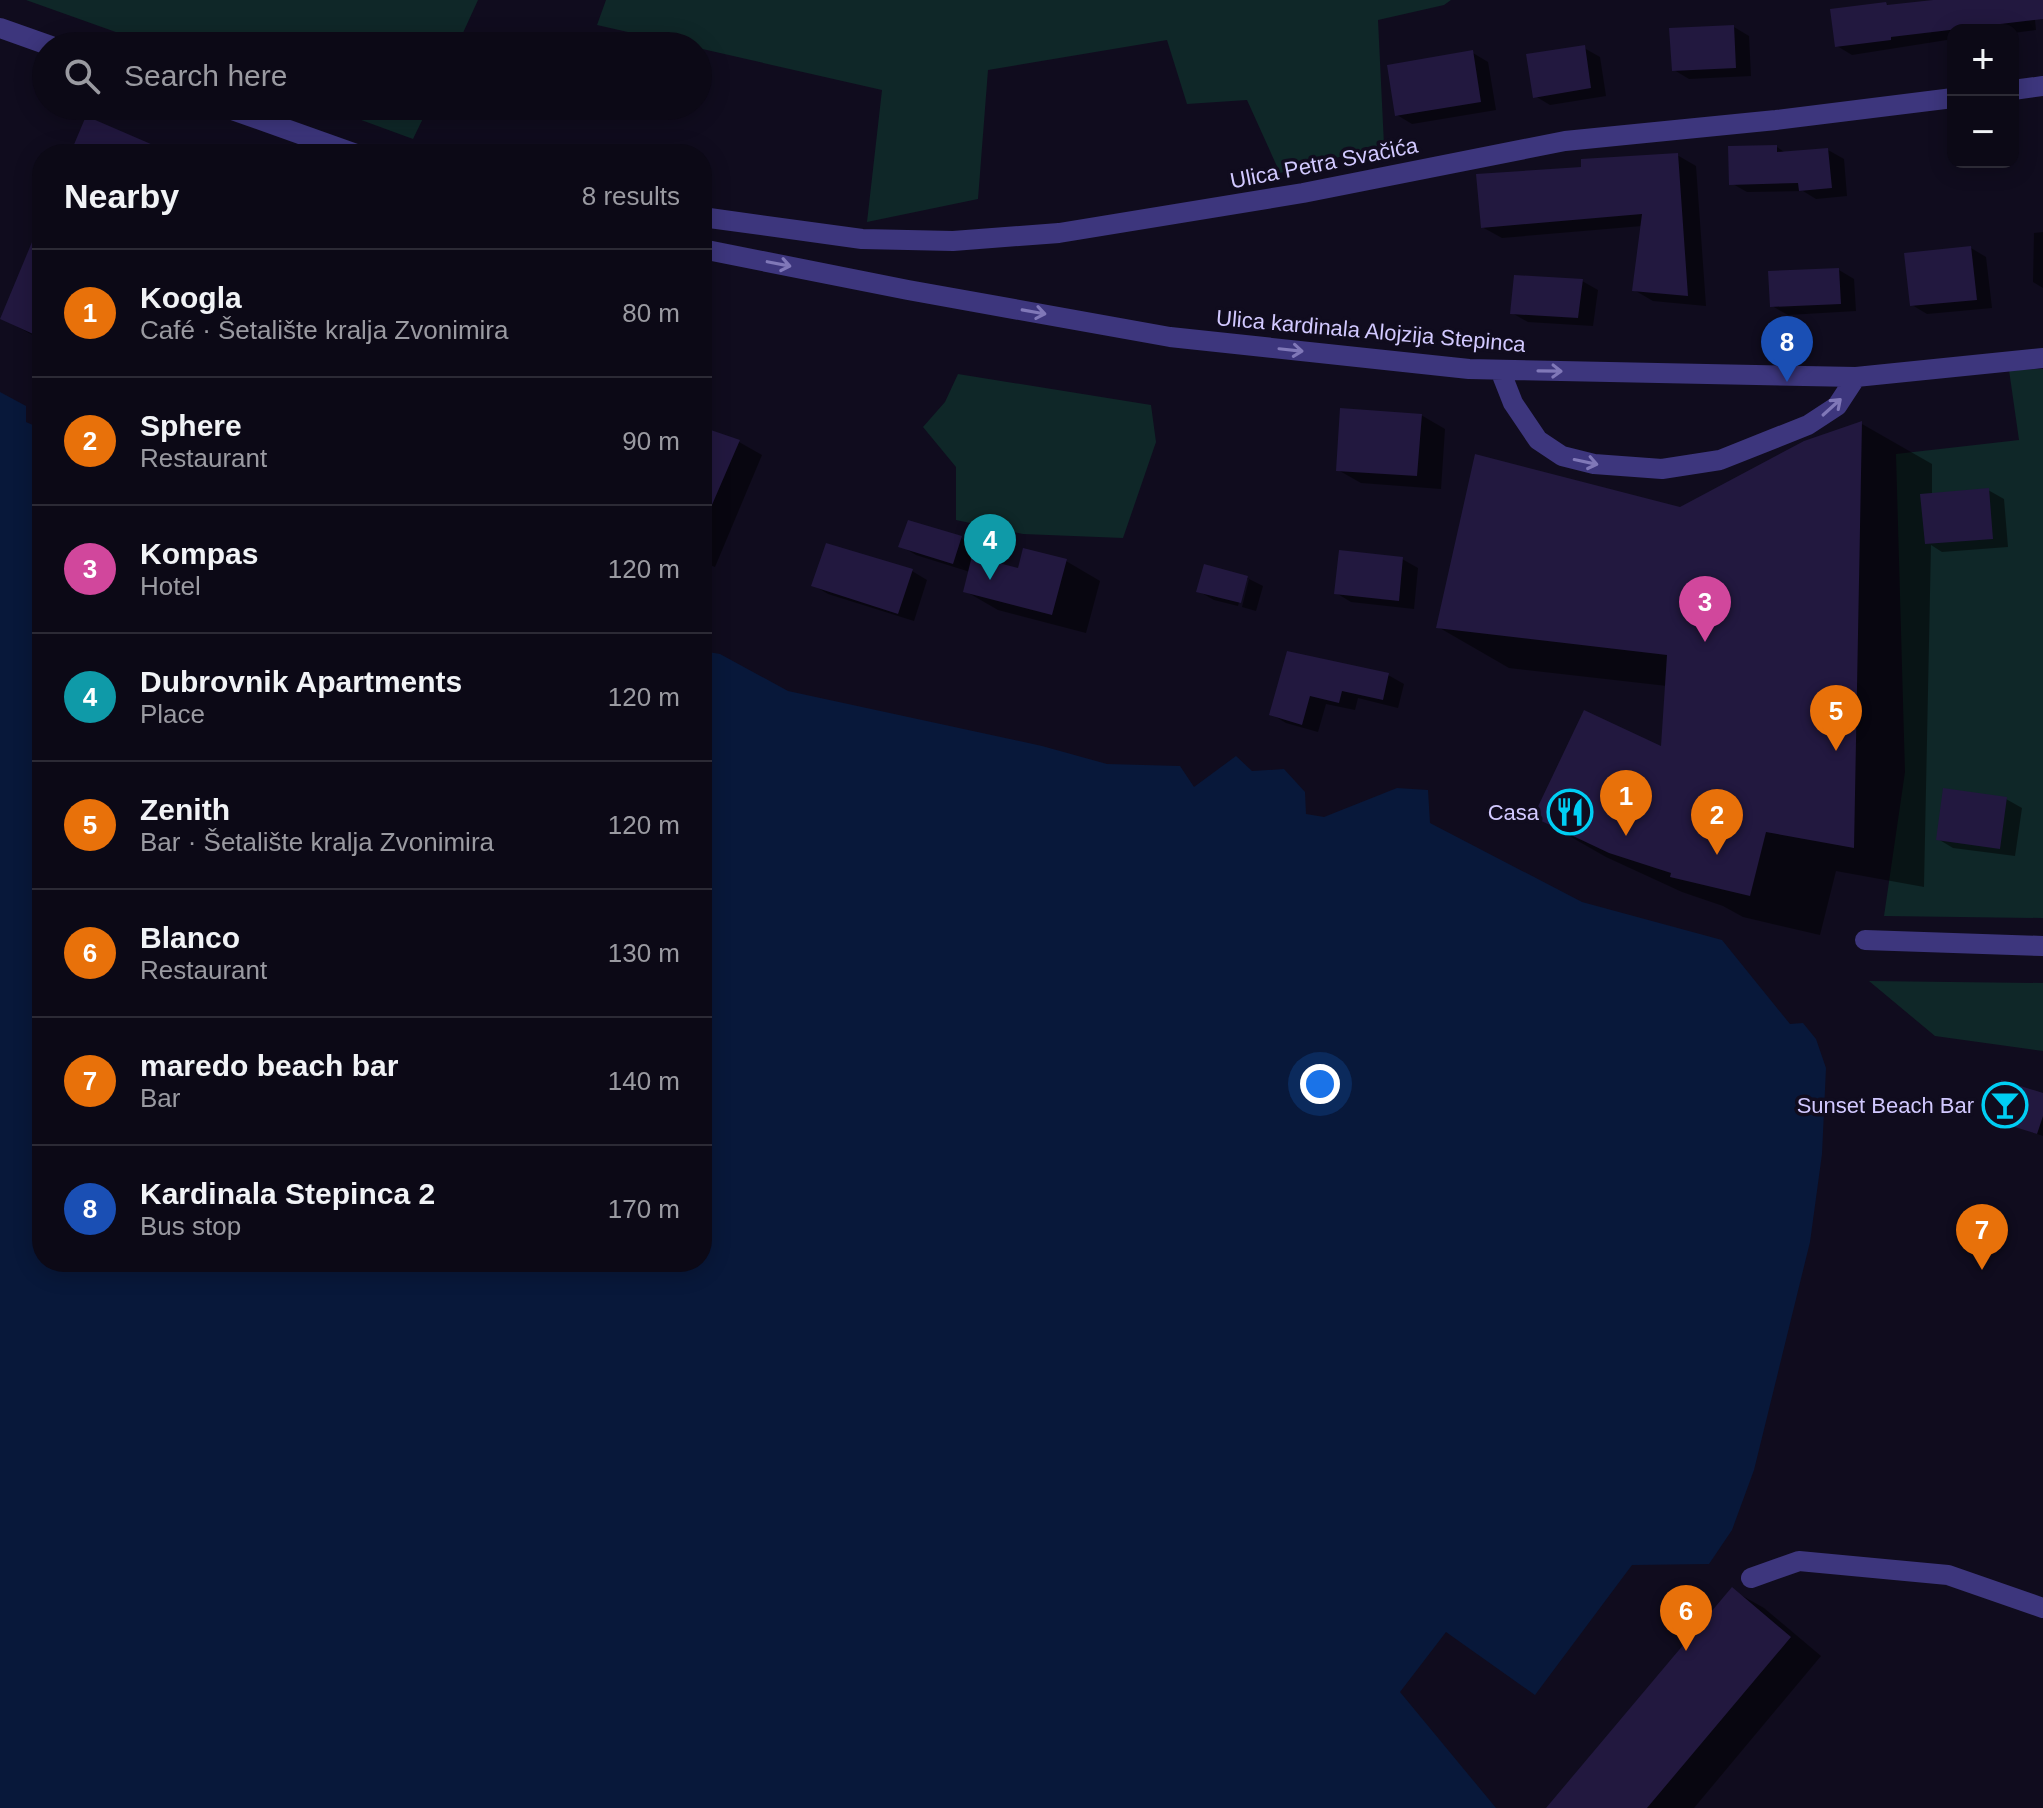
<!DOCTYPE html>
<meta charset="utf-8">
<style>
:root{--surface:#0c0916;--page:#15121f;--text:#f1f3f6;--muted:#9a9aa1;--line:#2c2a35;--accent:#0b8043}
body{margin:0;font-family:Helvetica,sans-serif;background:var(--page);color:var(--text)}
.controls{position:absolute;right:24px;top:24px;display:grid;overflow:hidden;border-radius:16px;box-shadow:0 4px 20px #0003}
.controls button{width:72px;height:72px;display:grid;place-items:center;padding:0;border:0;border-bottom:2px solid var(--line);background:var(--surface);color:var(--text);font:40px sans-serif}
.you{position:absolute;left:1320px;top:1084px;width:28px;height:28px;margin:-20px;border:6px solid #fff;border-radius:50%;background:#1a73e8;box-shadow:0 0 0 12px #1a73e833}
.badge{display:grid;place-items:center;width:52px;height:52px;border-radius:50%;background:var(--accent);color:#fff;font-size:26px;font-weight:700}
.pin{position:absolute;translate:-50% -66px;filter:drop-shadow(0 2px 4px #0008)}
.pin::after{content:'';position:absolute;top:42px;width:28px;height:24px;background:inherit;clip-path:polygon(0 0,100% 0,50% 100%)}
.list{margin:0;padding:0;list-style:none}
h2{display:flex;justify-content:space-between;align-items:center;height:104px;margin:0;padding:0 32px;font-size:34px}
h2 small{font-size:26px;font-weight:400;color:var(--muted)}
.list li{display:grid;grid-template-columns:52px 1fr auto;gap:24px;align-items:center;box-sizing:border-box;height:128px;padding:0 32px;border-top:2px solid var(--line)}
.list b{display:block;font-size:30px;white-space:nowrap}
.list p{margin:0;font-size:26px;white-space:nowrap;color:var(--muted)}
.list em{font-size:26px;font-style:normal;color:var(--muted)}
.icon{flex:none;width:44px;height:44px;fill:none;stroke:currentColor;stroke-width:2;stroke-linecap:round;stroke-linejoin:round}
.map{position:relative;flex:none;width:2043px;height:1808px;overflow:hidden}
.search{position:absolute;background:var(--surface);box-shadow:0 4px 20px #0003;left:32px;top:32px;width:680px;height:88px;display:flex;align-items:center;gap:20px;box-sizing:border-box;padding:0 28px;border-radius:44px;color:var(--muted);font-size:30px}
.panel{position:absolute;background:var(--surface);box-shadow:0 4px 20px #0003;left:32px;top:144px;width:680px;height:1128px;border-radius:32px}
.map>svg:first-child{display:block}
.green{fill:#0f2728}
.water{fill:#08183a}
.shadow{fill:#0007}
.building{fill:#22183f}
.lines{fill:none;stroke-linecap:round;stroke-linejoin:round}
.minor{stroke:#3d367d;stroke-width:20}
.oneway{stroke:#8078b8}
.labels{text-anchor:middle;dominant-baseline:central;stroke-width:7;stroke-linejoin:round;paint-order:stroke}
.street-label{font-size:22px;fill:#d2c9ff;stroke:#100c1e}
.poi-label{font-size:22px;fill:#d2c9ff;stroke:#100c1e;text-anchor:end}
</style>
<div class="map">
<svg width="2043" height="1808" viewBox="0 0 2043 1808">
<rect width="100%" height="100%" fill="#100c1e"/>
<path class="green" d="M26 0H478L457 46H155Z
M606 0H1451L1444 5 1378 20 1384 145 1280 173 1247 100 1187 104 1167 40 988 70 978 199 867 222 882 90 597 25Z
M323 106H429L413 139Z
M2043 369V918L1884 916 1905 772 1896 454 2019 440 2009 370Z
M958 374 1151 405 1156 442 1123 538 1023 534 956 520V467L923 427 945 402Z
M1869 981 2043 983V1051L1935 1036Z"/>
<path class="water" d="M0 392 26 406V422L42 429V1262H702V651L720 654 788 691 1042 746 1107 764 1180 766 1194 787 1236 756 1252 771 1284 769 1305 792 1306 814 1324 817 1397 788 1428 790 1430 823 1582 902 1722 940 1790 1024 1803 1023 1816 1039 1826 1068 1822 1154 1810 1242 1754 1470 1732 1530 1709 1564 1632 1565 1535 1695 1446 1632 1400 1692 1496 1808H0Z"/>
<path class="shadow" d="M1950 0H2033L2036 30 2013 33V30H1953V39L1852 55 1837 46 1886 4 1892 7Z
M1734 27 1749 36 1751 76 1689 79 1674 70Z
M1584 48 1600 57 1606 96 1550 105 1535 96Z
M1473 53 1488 62 1496 110 1412 124 1397 115Z
M1777 147 1787 154 1828 150 1844 159 1847 196 1816 199 1803 191 1747 192 1731 183Z
M1677 155 1696 166 1706 306 1653 301 1634 290 1642 226 1502 238 1482 227 1583 169Z
M42 223V340L1 318Z
M2043 232V288L2033 282 2034 233Z
M1971 248 1986 257 1992 308 1927 314 1912 305Z
M1839 270 1854 279 1856 311 1788 315 1772 306Z
M1582 281 1598 290 1593 326 1528 322 1512 313Z
M1421 415 1445 429 1441 489 1361 483 1338 470Z
M1862 424 1932 464V495L1988 490 2004 499 2008 547 1942 552 1931 545 1924 887 1836 871 1820 935 1743 917 1723 906 1682 892 1606 857 1536 817 1662 749 1667 686 1509 668 1438 627Z
M702 429 739 442 762 455 715 567 702 562Z
M909 522 961 538 977 547 973 558 1019 571 1066 561 1100 581 1086 633 998 610 965 591 970 572 916 555 901 546Z
M1402 559 1418 568 1414 609 1351 602 1336 593Z
M912 571 927 580 914 621 828 594 813 585Z
M1247 578 1263 586 1256 611 1242 607 1249 579H1245L1238 606 1214 600 1198 591Z
M1288 654 1388 675 1404 684 1398 708 1358 698 1355 710 1326 704 1318 732 1286 723 1271 714Z
M2006 799 2022 808 2015 856 1953 848 1938 839Z
M2043 1095V1136L1991 1118Z
M1732 1590 1764 1608 1821 1656 1694 1808H1548Z"/>
<path class="building" d="M1933 0H2043V19L1891 37V40L1835 47 1830 9 1886 2 1887 5Z
M1734 25 1736 68 1672 71 1669 28Z
M1585 45 1591 88 1533 98 1526 54Z
M1473 50 1481 102 1395 116 1387 65Z
M86 116 174 154H70Z
M1777 145V152L1828 148 1832 188 1799 191 1798 183 1729 185 1728 146Z
M1678 153 1688 296 1632 291 1642 214 1481 228 1476 174 1581 167V159Z
M42 218V338L0 319Z
M1971 246 1977 300 1910 306 1904 253Z
M1839 268 1841 304 1770 307 1768 271Z
M1514 275 1583 279 1578 318 1510 314Z
M1340 408 1422 414 1417 476 1336 471Z
M1862 421 1854 848 1766 832 1750 896 1670 877 1671 873 1609 853 1533 817 1584 710 1661 746 1667 655 1436 628 1475 454 1680 507 1804 441Z
M702 427 740 440 702 528Z
M1989 488 1993 539 1925 544 1920 494Z
M908 520 962 536 953 564 898 547Z
M826 543 913 569 898 614 811 586Z
M1023 548 1067 559 1052 615 963 592 972 556 1018 568Z
M1339 550 1403 557 1399 601 1334 594Z
M1204 564 1248 576 1241 603 1196 592Z
M1287 651 1389 673 1383 700 1342 691 1339 703 1310 696 1302 725 1269 715Z
M1943 788 2007 797 2000 849 1936 840Z
M2001 1080 2043 1093V1116L2037 1134 1989 1119Z
M1732 1587 1791 1637 1647 1808H1546Z"/>
<g class="lines">
<path class="minor" d="M0 28 51 46
M2013 90 2043 86
M221 106 356 154
M702 217 862 239 953 241 1059 233 1303 193 1565 141 1776 120 1953 98
M702 249 908 290 1170 337 1469 369 1856 377 2043 358
M1500 370 1513 403 1538 440 1562 456 1594 464 1662 469 1720 460 1808 425 1837 406 1856 377
M1865 940 2043 946
M1751 1578 1799 1561 1948 1575 2043 1608"/>
</g>
<defs><path id="oneway-shaft" d="M-6 0H5M1.5-3L5.5 0L1.5 3" fill="none" stroke-width="1.6" stroke-linecap="round" stroke-linejoin="round" transform="scale(2)"/></defs>
<g class="oneway">
<use href="#oneway-shaft" transform="translate(779 264) rotate(11)"/>
<use href="#oneway-shaft" transform="translate(1034 312) rotate(10)"/>
<use href="#oneway-shaft" transform="translate(1291 350) rotate(6)"/>
<use href="#oneway-shaft" transform="translate(1550 371) rotate(1)"/>
<use href="#oneway-shaft" transform="translate(1832 407) rotate(-42)"/>
<use href="#oneway-shaft" transform="translate(1586 462) rotate(12)"/>
</g>
<defs>
<g id="restaurant-ring" transform="scale(2.3)"><circle r="9.5" fill="#100c1e" stroke="#00cef4" stroke-width="1.5"/><path d="M-5-6h1v4h1v-4h1v4h1v-4h1v5L-1.5 .5V6h-2V.5L-5-1ZM5-6V6H3V1.5H1.5Q1.5-4 5-6Z" fill="#00cef4"/></g>
<g id="bar-ring" transform="scale(2.3)"><circle r="9.5" fill="#100c1e" stroke="#00cef4" stroke-width="1.5"/><path d="M-6-5H6L.8 .8V4.5H3.5V6h-7V4.5H-.8V.8Z" fill="#00cef4"/></g>
</defs>
<g fill-rule="evenodd">
<use href="#restaurant-ring" x="1570" y="812"/>
<use href="#bar-ring" x="2005" y="1105"/>
</g>
<g class="labels">
<g class="street-label">
<text transform="translate(1324 163) rotate(-11)">Ulica Petra Svačića</text>
<text transform="translate(1371 331) rotate(5)">Ulica kardinala Alojzija Stepinca</text>
</g>
<g class="poi-label">
<text x="1539" y="812">Casa</text>
<text x="1974" y="1105">Sunset Beach Bar</text>
</g>
</g>
</svg>
<div class="controls">
<button>+</button>
<button>−</button>
</div>
<div class="you"></div>
<div class="pin badge" style="left:1626px;top:836px;background:#e8710a">1</div>
<div class="pin badge" style="left:1717px;top:855px;background:#e8710a">2</div>
<div class="pin badge" style="left:1705px;top:642px;background:#d1479c">3</div>
<div class="pin badge" style="left:990px;top:580px;background:#0f9aa8">4</div>
<div class="pin badge" style="left:1836px;top:751px;background:#e8710a">5</div>
<div class="pin badge" style="left:1686px;top:1651px;background:#e8710a">6</div>
<div class="pin badge" style="left:1982px;top:1270px;background:#e8710a">7</div>
<div class="pin badge" style="left:1787px;top:382px;background:#1a4fb4">8</div>
<div class="search"><svg class="icon" aria-label="search" viewBox="0 0 24 24"><circle cx="10" cy="10" r="6"/><path d="M15 15l6 6"/></svg>Search here</div>
<section class="panel">
<h2>Nearby<small>8 results</small></h2>
<ul class="list">
<li><span class="badge" style="background:#e8710a">1</span><div><b>Koogla</b><p>Café · Šetalište kralja Zvonimira</p></div><em>80 m</em></li>
<li><span class="badge" style="background:#e8710a">2</span><div><b>Sphere</b><p>Restaurant</p></div><em>90 m</em></li>
<li><span class="badge" style="background:#d1479c">3</span><div><b>Kompas</b><p>Hotel</p></div><em>120 m</em></li>
<li><span class="badge" style="background:#0f9aa8">4</span><div><b>Dubrovnik Apartments</b><p>Place</p></div><em>120 m</em></li>
<li><span class="badge" style="background:#e8710a">5</span><div><b>Zenith</b><p>Bar · Šetalište kralja Zvonimira</p></div><em>120 m</em></li>
<li><span class="badge" style="background:#e8710a">6</span><div><b>Blanco</b><p>Restaurant</p></div><em>130 m</em></li>
<li><span class="badge" style="background:#e8710a">7</span><div><b>maredo beach bar</b><p>Bar</p></div><em>140 m</em></li>
<li><span class="badge" style="background:#1a4fb4">8</span><div><b>Kardinala Stepinca 2</b><p>Bus stop</p></div><em>170 m</em></li>
</ul>
</section>
</div>
